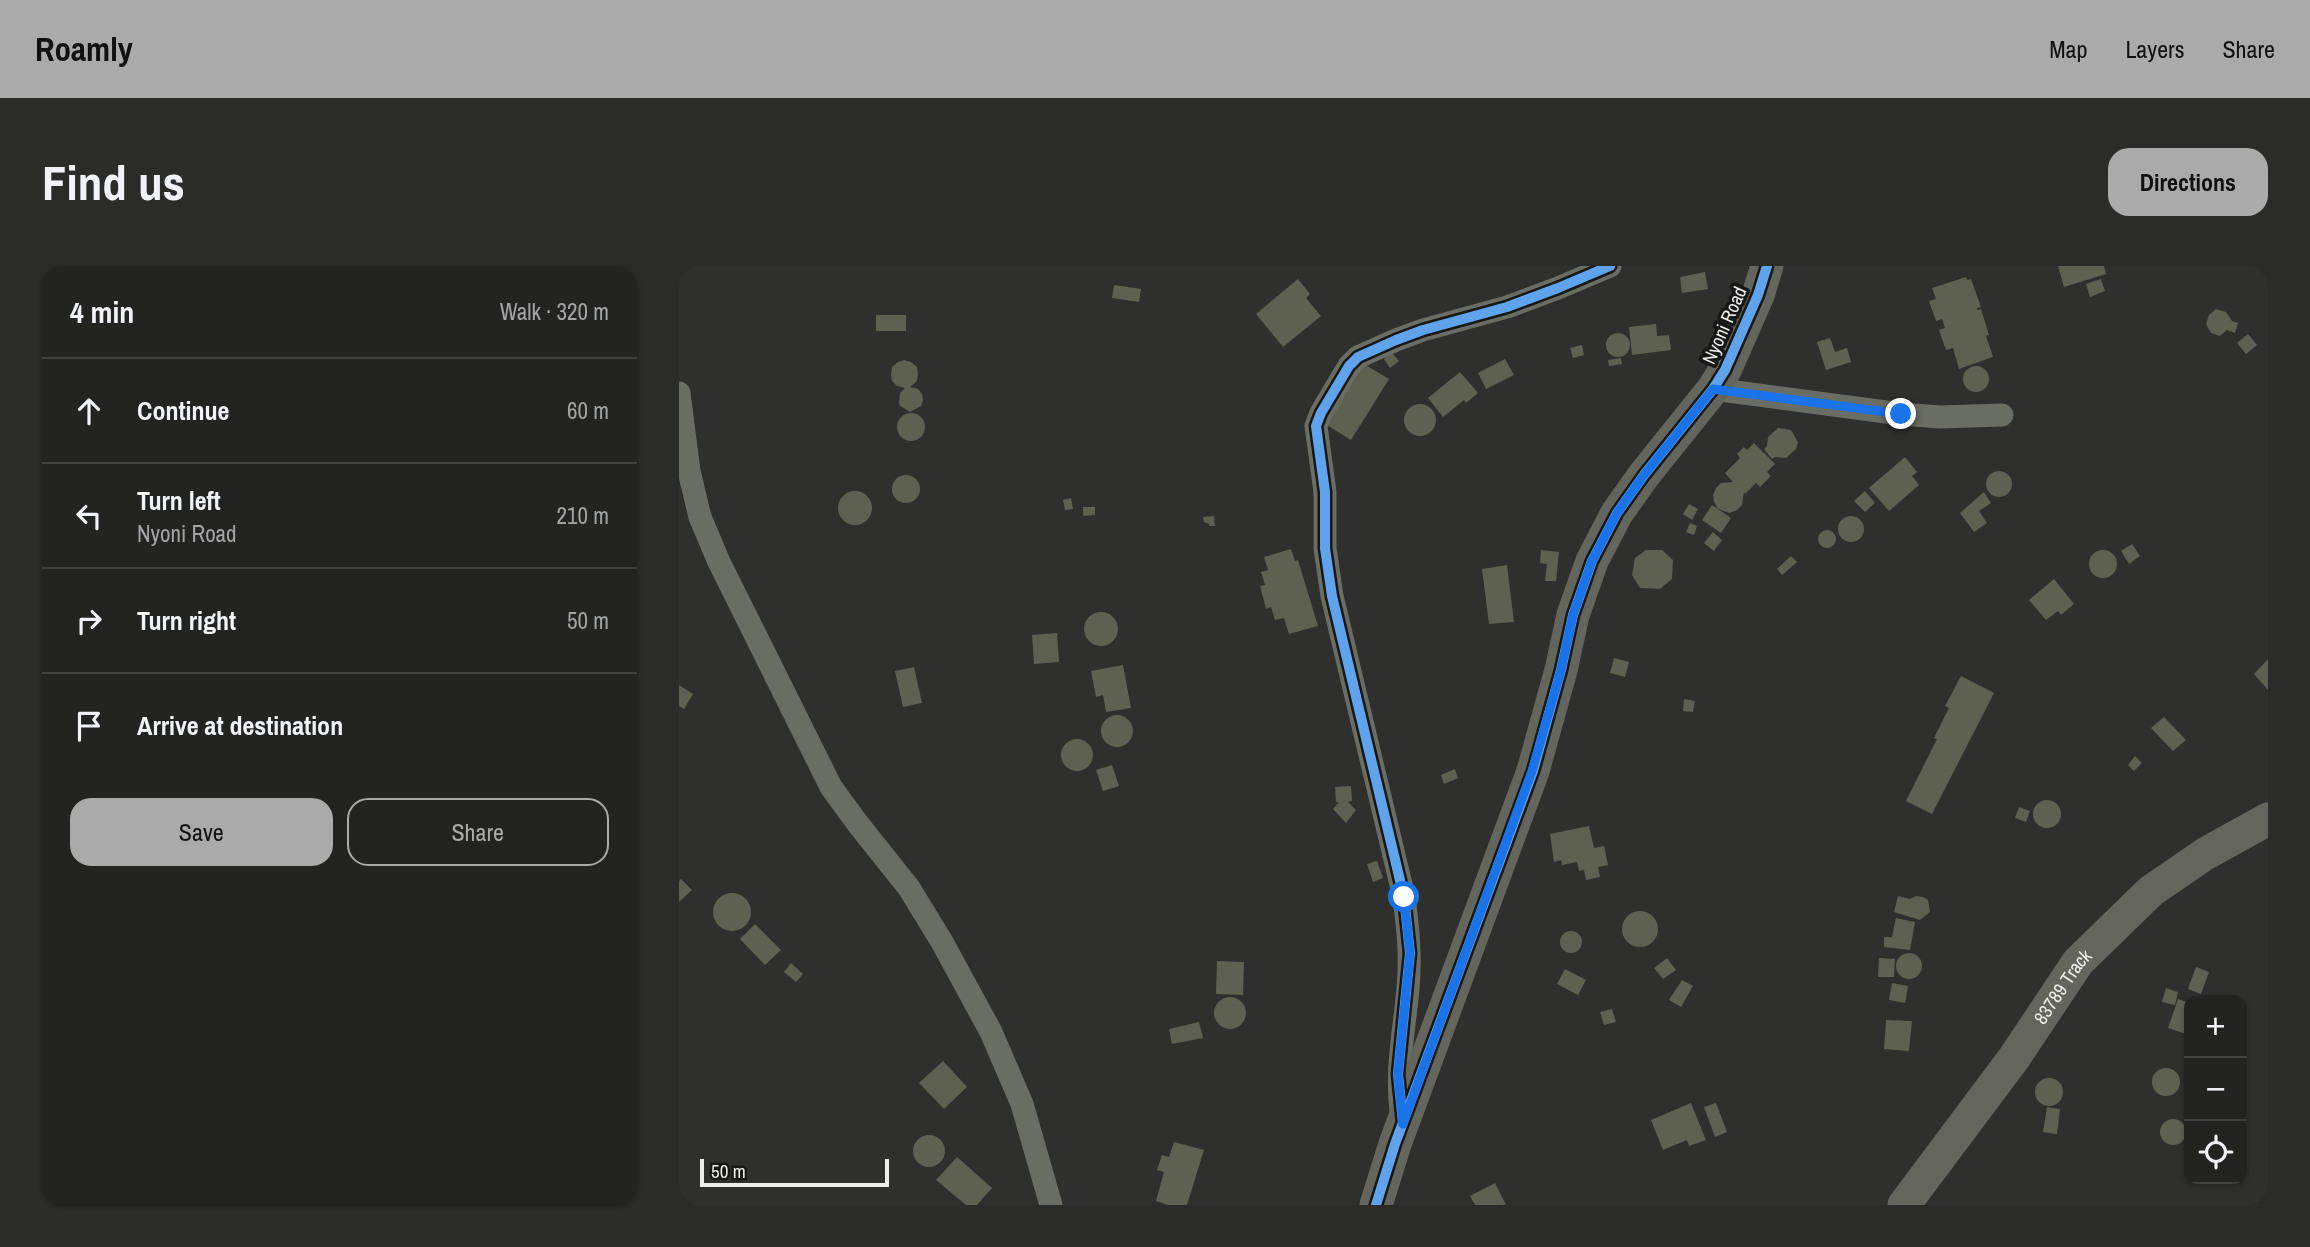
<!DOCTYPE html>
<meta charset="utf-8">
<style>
:root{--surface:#232322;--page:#2b2b2a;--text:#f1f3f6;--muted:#a3a4a5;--line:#404040;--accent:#aaa}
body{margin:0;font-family:"Archivo Narrow",sans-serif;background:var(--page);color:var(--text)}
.controls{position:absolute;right:21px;bottom:21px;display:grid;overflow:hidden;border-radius:14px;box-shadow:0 2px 5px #0004}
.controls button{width:63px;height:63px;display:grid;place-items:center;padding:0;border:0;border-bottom:2px solid var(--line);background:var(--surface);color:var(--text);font:35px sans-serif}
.scale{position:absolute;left:21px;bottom:18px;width:189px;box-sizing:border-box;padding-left:7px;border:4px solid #ededec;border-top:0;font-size:19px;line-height:24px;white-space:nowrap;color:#ededec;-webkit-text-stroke:5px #171816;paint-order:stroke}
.stop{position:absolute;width:21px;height:21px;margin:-16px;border:5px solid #1a73e8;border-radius:50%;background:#fff}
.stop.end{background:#1a73e8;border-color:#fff;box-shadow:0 2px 7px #0008}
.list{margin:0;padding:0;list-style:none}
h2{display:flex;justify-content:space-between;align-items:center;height:91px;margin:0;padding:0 28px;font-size:30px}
h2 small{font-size:23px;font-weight:400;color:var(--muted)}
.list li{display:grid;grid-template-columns:46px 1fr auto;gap:21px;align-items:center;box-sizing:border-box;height:105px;padding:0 28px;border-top:2px solid var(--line)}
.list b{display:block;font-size:26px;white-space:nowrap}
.list p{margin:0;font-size:23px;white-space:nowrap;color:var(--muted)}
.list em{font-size:23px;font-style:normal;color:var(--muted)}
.actions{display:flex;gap:14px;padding:21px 28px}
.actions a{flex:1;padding:16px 0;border:2px solid var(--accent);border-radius:21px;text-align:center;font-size:24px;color:var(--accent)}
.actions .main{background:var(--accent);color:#111}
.icon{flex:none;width:38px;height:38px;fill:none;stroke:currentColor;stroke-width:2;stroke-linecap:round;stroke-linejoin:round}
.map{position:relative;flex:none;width:1589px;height:939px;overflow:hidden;border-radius:21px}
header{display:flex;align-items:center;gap:42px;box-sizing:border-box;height:98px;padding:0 35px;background:var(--accent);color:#111}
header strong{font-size:33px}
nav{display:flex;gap:38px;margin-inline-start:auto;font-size:24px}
.intro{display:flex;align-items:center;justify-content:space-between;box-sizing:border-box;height:168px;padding:0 42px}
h1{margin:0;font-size:49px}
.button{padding:18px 32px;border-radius:21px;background:var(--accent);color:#111;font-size:24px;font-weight:700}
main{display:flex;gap:42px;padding:0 42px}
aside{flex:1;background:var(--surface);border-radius:21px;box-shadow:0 2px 5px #0004}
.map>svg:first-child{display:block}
.building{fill:#5e6151}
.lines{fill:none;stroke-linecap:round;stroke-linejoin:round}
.street{stroke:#6a6d63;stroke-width:23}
.secondary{stroke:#64665d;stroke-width:33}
.cycleway-casing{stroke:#171816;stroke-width:15}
.cycleway{stroke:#60a3ed;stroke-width:10}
.route{stroke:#1a73e8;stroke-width:9}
.labels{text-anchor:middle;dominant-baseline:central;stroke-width:7;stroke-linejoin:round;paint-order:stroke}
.street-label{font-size:19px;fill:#ededec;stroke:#171816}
</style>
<header>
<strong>Roamly</strong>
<nav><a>Map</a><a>Layers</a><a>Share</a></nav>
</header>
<div class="intro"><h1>Find us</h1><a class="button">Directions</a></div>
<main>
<aside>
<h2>4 min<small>Walk · 320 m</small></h2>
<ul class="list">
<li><svg class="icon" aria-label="ahead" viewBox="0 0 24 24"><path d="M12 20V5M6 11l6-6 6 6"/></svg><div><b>Continue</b></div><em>60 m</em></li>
<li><svg class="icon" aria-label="left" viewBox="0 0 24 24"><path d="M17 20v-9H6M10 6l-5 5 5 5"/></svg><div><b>Turn left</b><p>Nyoni Road</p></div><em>210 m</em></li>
<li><svg class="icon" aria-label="right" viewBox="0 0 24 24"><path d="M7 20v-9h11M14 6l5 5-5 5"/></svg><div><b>Turn right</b></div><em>50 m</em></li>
<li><svg class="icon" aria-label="arrive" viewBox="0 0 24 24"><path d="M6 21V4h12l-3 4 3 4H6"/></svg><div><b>Arrive at destination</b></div></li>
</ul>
<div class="actions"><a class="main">Save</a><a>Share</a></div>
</aside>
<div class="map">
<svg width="1589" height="939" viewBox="0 0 1589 939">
<rect width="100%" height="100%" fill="#2f2f2e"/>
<path class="building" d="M1379 0H1425L1427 8 1385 21Z
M1026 6 1029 23 1003 27 1001 11Z
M1287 11 1288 14 1292 13 1302 41 1298 42V44L1302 43 1310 69 1307 70 1314 91 1280 103 1274 82 1267 84 1260 64 1266 62 1263 53 1257 55 1250 35 1257 33 1253 22Z
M619 13 631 28 627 32 642 50 604 81 577 48Z
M1422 13 1426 25 1411 31 1407 18Z
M435 19 462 23 460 36 433 32Z
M1537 43 1547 46 1553 55 1559 57 1556 67 1548 64 1541 70 1532 67 1527 58 1530 49Z
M197 49H227V65H197Z
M977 58 978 70 990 69 992 84 953 89 950 61Z
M927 79a12 12 0 1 1 24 0a12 12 0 1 1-24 0Z
M1569 68 1578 79 1567 88 1558 77Z
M1151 72 1156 86 1168 82 1172 96 1147 104 1138 76Z
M903 79 905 89 894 92 891 82Z
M713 87 720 95 711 102 705 93Z
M942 92 943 98 930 100 929 94Z
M826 93 835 109 807 123 799 107Z
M225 94 232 96 238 101 239 108 238 115 231 121 239 123 243 128 244 134 242 140 231 146 220 139 221 127 226 122 218 120 213 115 212 109 213 101 219 96Z
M680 95 710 113 672 174 643 156Z
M1284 113a13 13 0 1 1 26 0a13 13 0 1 1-26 0Z
M781 106 799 127 787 137 785 134 764 151 749 132Z
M725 154a16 16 0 1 1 32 0a16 16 0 1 1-32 0Z
M218 161a14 14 0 1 1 28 0a14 14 0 1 1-28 0Z
M1099 162 1112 164 1119 176 1117 183 1107 192 1096 191 1093 193 1085 183 1088 180 1089 171Z
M1075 177 1096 198 1088 206 1092 210 1081 221 1077 217 1066 228 1065 226 1063 239 1058 244 1051 247 1044 245 1038 242 1035 235 1034 229 1037 222 1042 217 1054 216 1046 207 1061 192 1058 188 1065 181 1068 184Z
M1226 191 1238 206 1233 210 1240 219 1210 245 1190 222Z
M1307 218a13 13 0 1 1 26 0a13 13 0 1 1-26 0Z
M213 223a14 14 0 1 1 28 0a14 14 0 1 1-28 0Z
M1186 225 1196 237 1186 246 1175 235Z
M159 242a17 17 0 1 1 34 0a17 17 0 1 1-34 0Z
M1305 226 1312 237 1300 245 1308 257 1295 266 1281 247Z
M392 232 394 243 386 244 384 234Z
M1010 238 1019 243 1013 254 1004 248Z
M1033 239 1052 252 1042 267 1023 254Z
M404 241H416V249L404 250Z
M535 250 536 260H530V258L525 256 524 251Z
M1159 263a13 13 0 1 1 26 0a13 13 0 1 1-26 0Z
M1011 257 1018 260 1015 269 1007 266Z
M1139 273a9 9 0 1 1 18 0a9 9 0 1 1-18 0Z
M1034 266 1043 274 1035 285 1025 277Z
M1453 278 1461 290 1450 298 1442 285Z
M612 283 616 295 619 294 639 360 610 368 605 352 596 354 592 341 587 343 581 320 586 319 582 306 589 304 585 291Z
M862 284 880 286 877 315H866L868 298 861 297Z
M967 284H983L994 294 993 313 981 323 961 322 953 309 956 292Z
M1410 298a14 14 0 1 1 28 0a14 14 0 1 1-28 0Z
M1112 290 1118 296 1103 309 1098 303Z
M828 299 835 356 810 358 803 303Z
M1375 313 1395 338 1382 349 1379 345 1367 354 1350 334Z
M405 363a17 17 0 1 1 34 0a17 17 0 1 1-34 0Z
M378 367 380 396 355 398 353 369Z
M935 392 950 396 946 411 931 407Z
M1589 393V424L1575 408Z
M444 399 452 442 427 446 424 429 417 431 412 405Z
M235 401 243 437 224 441 216 405Z
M1282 410 1315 427 1253 548 1227 535 1258 473 1255 472 1270 442 1266 440Z
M0 419 14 428 5 443 0 440Z
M1005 433 1016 435 1014 446 1004 445Z
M422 465a16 16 0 1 1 32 0a16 16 0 1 1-32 0Z
M1485 451 1507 474 1494 485 1472 462Z
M382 489a16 16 0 1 1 32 0a16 16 0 1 1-32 0Z
M1456 490 1463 497 1455 505 1449 499Z
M433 499 440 520 424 525 417 504Z
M776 503 779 512 765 518 762 509Z
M672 520 673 535 669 536 677 544 667 557 654 543 660 536H657L656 521Z
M1354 548a14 14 0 1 1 28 0a14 14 0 1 1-28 0Z
M1340 541 1351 545 1347 556 1336 552Z
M910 560 915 582 925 580 929 599 919 601 921 611 907 614 905 604 900 605 898 596 883 599 882 594 875 596 871 568Z
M698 595 704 612 694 616 688 598Z
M2 613 13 624 0 636V615Z
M34 646a19 19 0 1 1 38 0a19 19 0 1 1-38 0Z
M1219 630 1231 633 1237 630 1244 631 1249 634 1251 646 1241 654 1215 646Z
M943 663a18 18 0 1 1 36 0a18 18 0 1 1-36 0Z
M1217 652 1236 656 1231 684 1205 681V671H1213Z
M76 658 102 684 86 699 61 673Z
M881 676a11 11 0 1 1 22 0a11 11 0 1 1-22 0Z
M1217 700a13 13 0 1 1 26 0a13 13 0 1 1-26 0Z
M988 692 997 704 984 713 975 702Z
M1200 692 1216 693 1215 711H1199Z
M538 695 565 696 564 729 537 728Z
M112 697 124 708 117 716 105 706Z
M1517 701 1530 706 1522 728 1509 723Z
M886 703 907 714 899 729 878 718Z
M1003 714 1014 720 1002 741 990 734Z
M1213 717 1229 720 1226 737 1210 734Z
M1487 722 1499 726 1496 739 1483 736Z
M535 747a16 16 0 1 1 32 0a16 16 0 1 1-32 0Z
M1499 733 1510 737V769L1489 762Z
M933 743 937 756 925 759 921 746Z
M1207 754 1233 755 1230 785 1205 783Z
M520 756 524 772 493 778 490 763Z
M264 795 288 821 265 843 240 817Z
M1473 816a14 14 0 1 1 28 0a14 14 0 1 1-28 0Z
M1356 826a14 14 0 1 1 28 0a14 14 0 1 1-28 0Z
M1012 837 1027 874 1010 880 1008 874 984 884 972 854Z
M1037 837 1048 866 1036 871 1025 841Z
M1368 841 1381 843 1378 868 1364 866Z
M1481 866a13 13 0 1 1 26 0a13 13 0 1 1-26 0Z
M234 885a16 16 0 1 1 32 0a16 16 0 1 1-32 0Z
M495 876 525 884 508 939H489L477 935 485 906 478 904 483 889 490 891Z
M278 891 313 922 298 939H287L257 914Z
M816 917 827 939H796L791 930Z"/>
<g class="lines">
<path class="street" d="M1034 123 1222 148 1261 151 1323 149
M0 127 10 205 21 251 40 296 152 521 179 558 230 622 263 676 312 766 343 838 372 939
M723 851C716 807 725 766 729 723 732 691 729 662 725 631L653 330 646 282V226L637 160 642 147 670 100 679 91 717 74 744 64 828 41 879 22 931 0"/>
<g class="secondary">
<path d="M697 939 716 878 854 505 882 404 894 349 913 295 938 247 965 209 1034 123 1046 104 1079 29 1088 0"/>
<path id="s1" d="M1225 939 1335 792 1399 696 1472 625 1526 588 1589 553"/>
</g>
<g class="cycleway-casing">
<path id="cycleway" d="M724 857 719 808 731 687 725 631 653 330 646 282V226L637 160 642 147 670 100 679 91 717 74 744 64 828 41 879 22 931 0
M697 939 716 878 854 505 882 404 894 349 913 295 938 247 965 209 1034 123 1046 104 1079 29 1088 0"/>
</g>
<use href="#cycleway" class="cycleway"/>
</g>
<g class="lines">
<path class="route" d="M725 631 731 687 719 808 724 858 853 505 882 404 894 349 913 295 938 247 965 209 1034 123 1222 148"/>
</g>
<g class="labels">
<g class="street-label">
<text transform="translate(1045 59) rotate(-66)">Nyoni Road</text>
<text stroke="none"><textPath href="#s1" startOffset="270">83789 Track</textPath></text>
</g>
</g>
</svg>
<div class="controls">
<button>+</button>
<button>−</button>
<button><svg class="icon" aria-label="locate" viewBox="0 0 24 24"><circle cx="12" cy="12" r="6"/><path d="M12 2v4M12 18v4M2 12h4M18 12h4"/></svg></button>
</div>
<div class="scale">50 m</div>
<div class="stop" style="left:725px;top:631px"></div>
<div class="stop end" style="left:1222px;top:148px"></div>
</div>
</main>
